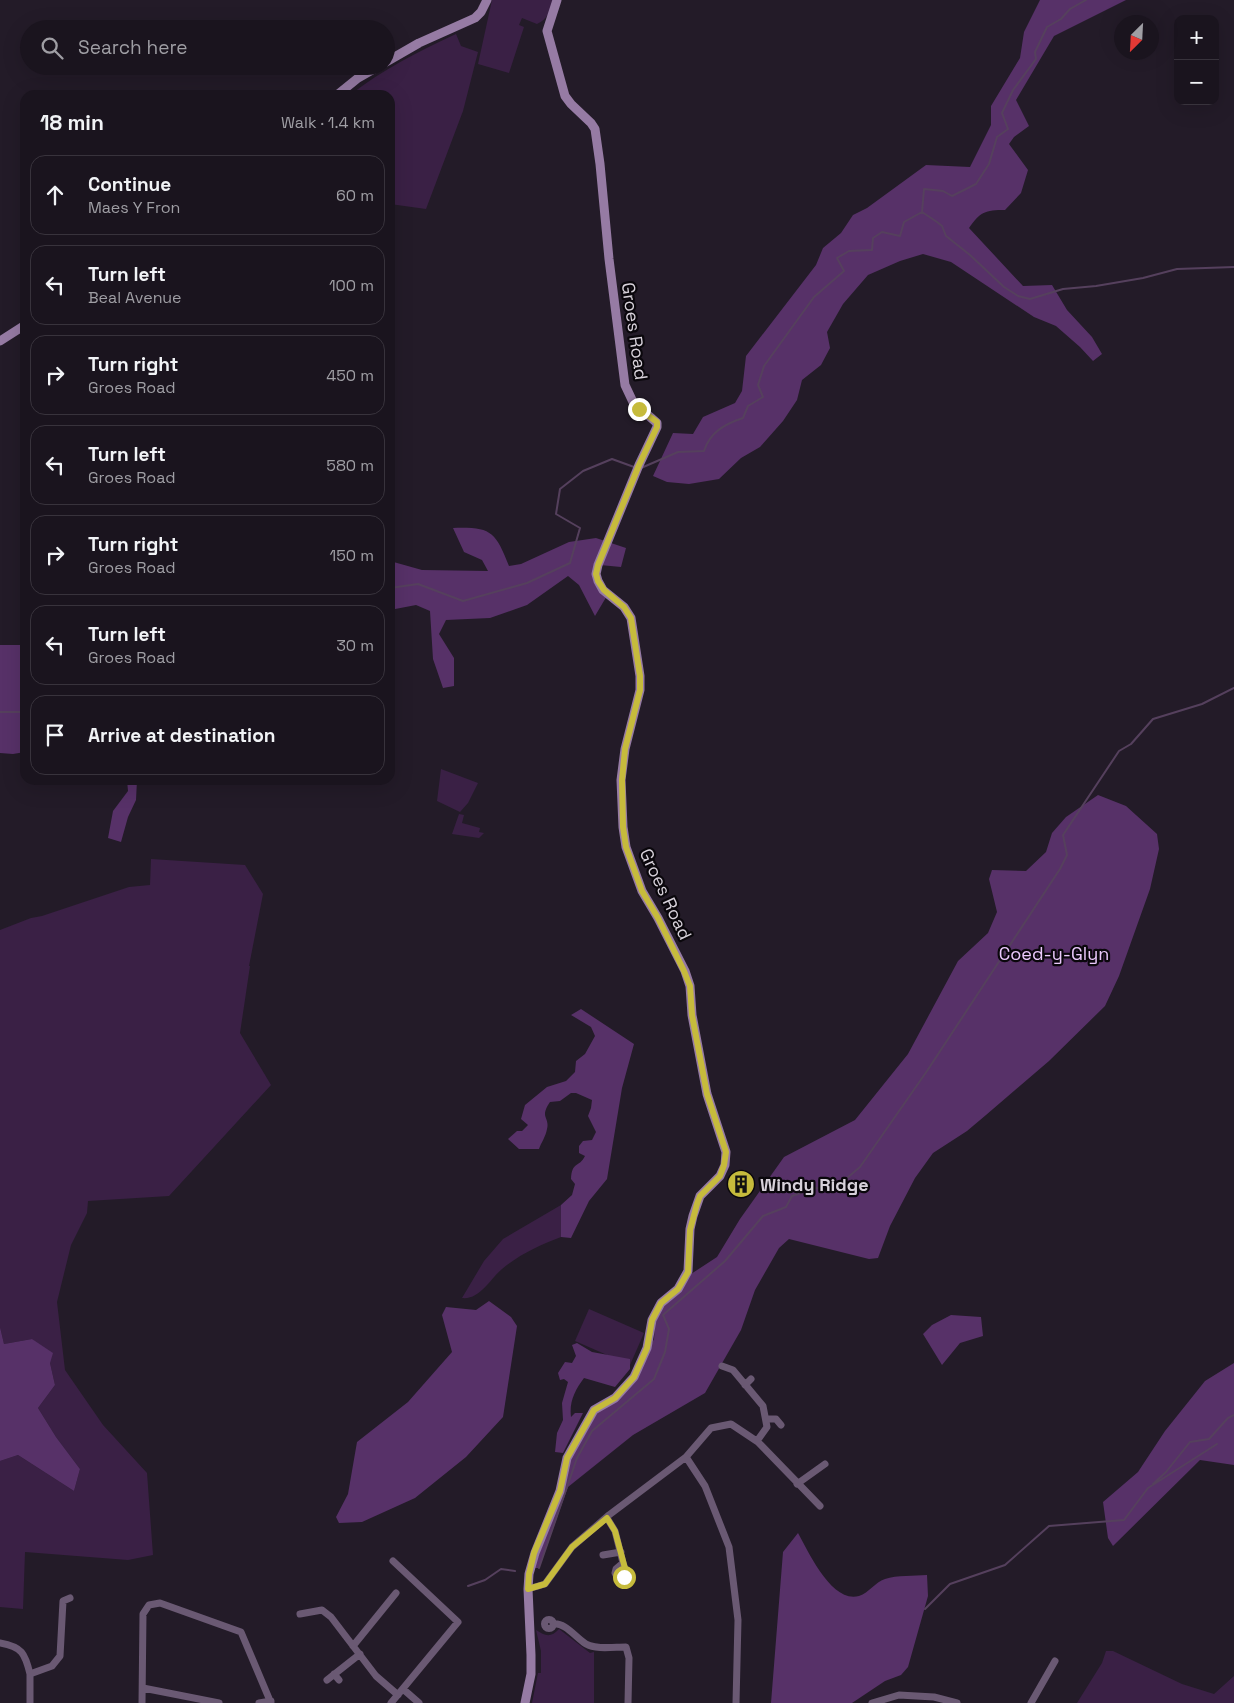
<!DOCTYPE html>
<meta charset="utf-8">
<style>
:root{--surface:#1a141e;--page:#27212b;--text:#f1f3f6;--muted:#9f9ea4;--line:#38333c}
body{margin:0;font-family:"Space Grotesk",sans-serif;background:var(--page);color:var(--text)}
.controls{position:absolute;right:15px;top:15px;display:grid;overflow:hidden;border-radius:10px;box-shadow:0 5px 20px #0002}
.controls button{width:45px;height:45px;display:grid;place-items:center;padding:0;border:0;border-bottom:1px solid var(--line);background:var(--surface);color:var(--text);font:25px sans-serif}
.compass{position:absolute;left:1114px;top:15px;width:45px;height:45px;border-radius:50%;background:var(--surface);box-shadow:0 5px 20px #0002;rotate:204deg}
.stop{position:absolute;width:15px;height:15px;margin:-11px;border:4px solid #c6bb3c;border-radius:50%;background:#fff}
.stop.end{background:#c6bb3c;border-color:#fff;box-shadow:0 1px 5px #0008}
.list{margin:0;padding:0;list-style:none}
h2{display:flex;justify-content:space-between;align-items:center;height:65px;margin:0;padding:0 20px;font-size:21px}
h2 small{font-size:16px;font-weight:400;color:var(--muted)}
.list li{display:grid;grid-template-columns:32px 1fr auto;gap:15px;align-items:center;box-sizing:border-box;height:80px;margin:0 10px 10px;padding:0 10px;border:1px solid var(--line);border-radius:15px}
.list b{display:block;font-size:19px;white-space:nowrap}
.list p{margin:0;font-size:16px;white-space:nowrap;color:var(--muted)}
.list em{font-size:16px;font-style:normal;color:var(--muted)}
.icon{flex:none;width:28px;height:28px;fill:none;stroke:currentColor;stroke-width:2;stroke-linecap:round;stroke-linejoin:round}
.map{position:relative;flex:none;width:1234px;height:1703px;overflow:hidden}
.search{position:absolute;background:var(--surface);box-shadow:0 5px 20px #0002;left:20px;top:20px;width:375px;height:55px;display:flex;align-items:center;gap:12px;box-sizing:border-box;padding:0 18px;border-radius:28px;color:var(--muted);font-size:19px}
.panel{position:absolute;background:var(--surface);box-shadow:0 5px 20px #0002;left:20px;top:90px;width:375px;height:695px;border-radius:15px}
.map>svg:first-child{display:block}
.green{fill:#3a2045}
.forest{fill:#573168}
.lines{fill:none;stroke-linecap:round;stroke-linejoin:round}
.stream{stroke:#55405d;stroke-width:2}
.street{stroke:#6a5973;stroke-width:7}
.secondary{stroke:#967ba4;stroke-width:9}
.route{stroke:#c6bb3c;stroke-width:6}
.labels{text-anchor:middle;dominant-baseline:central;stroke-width:4.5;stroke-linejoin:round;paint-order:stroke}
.street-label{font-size:18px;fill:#d7d1da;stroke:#0a070c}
.park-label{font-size:18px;fill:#ebc9fc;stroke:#0a070c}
.poi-label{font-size:18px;font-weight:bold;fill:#d7d1da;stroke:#0a070c;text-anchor:start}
</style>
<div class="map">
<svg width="1234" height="1703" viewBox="0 0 1234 1703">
<rect width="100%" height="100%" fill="#231b28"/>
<path class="green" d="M492 0H554C550 11 548 19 537 24L522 18 519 25 524 27 509 73 478 64Z
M456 34 461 46 478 52 463 111 426 209 390 204V95H350C382 70 419 51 456 34Z
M441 769 478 783 468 803 460 812 437 801Z
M459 814 464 815 462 823 480 828 479 832 484 833 479 838 452 834Z
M151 859 245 865 263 894 249 966H250L240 1033 271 1085 169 1196 88 1201 87 1213 71 1245 57 1302 65 1370 103 1425 147 1473 153 1555 128 1560 25 1552 23 1609 0 1607V1461L18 1455 74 1491 80 1469 56 1437 38 1408 55 1385 50 1363 32 1339 4 1344 0 1327V930L31 918 42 916 129 887 150 885Z
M561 1205V1237C540 1245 520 1254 502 1269 490 1279 480 1300 462 1298L484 1261 503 1239Z
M589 1309 644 1333 630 1365 575 1341Z
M559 1629 590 1653 594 1652V1703H532L538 1673H541V1651L536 1630C545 1636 551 1638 559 1629Z
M1106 1651H1113L1182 1684 1214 1694 1234 1676V1703H1077L1102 1663Z"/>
<path class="forest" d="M1040 0H1126L1054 36 1016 100 1029 126 1014 137 1009 144 1028 170 1021 193 1005 210C985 210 980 212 969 228L1023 286 1052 285 1067 310 1092 337 1102 354 1093 361 1080 347 1056 326 1034 317 951 262 923 254 900 261 868 275 843 304 827 332 830 348 821 365 802 380 797 400 783 421 760 447 741 458 719 479 689 484 667 482 653 476 673 433 693 434 703 417 735 403 742 391 746 356 816 265 823 248 841 233 853 215 867 208 926 165 970 167 991 125V106L1020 58 1024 32Z
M453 528C491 527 495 531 509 566L521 564 569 542 596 538 626 548 621 567 600 565 596 574 608 594 595 616 579 585 568 576 527 605 490 618 446 620 439 634 454 658V686L443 688 433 659 430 611 416 605 390 610V561L422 570 488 571 482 560 464 552Z
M0 645H25V752L13 754 0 753Z
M127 780H137L136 800 128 817 121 842 108 838 113 811 128 791Z
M1098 795 1126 806 1157 834 1159 849 1150 889 1119 976 1105 1006 1049 1061 986 1115 967 1131 933 1153 915 1178 890 1226 878 1258 869 1259 789 1239 779 1248 755 1290 741 1330 705 1393 633 1435 568 1487 539 1568H534L562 1492 570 1458 595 1414 635 1379 654 1339 655 1323 663 1306 691 1274 717 1257 740 1219 784 1157 855 1120 908 1054 958 961 988 933 997 912 989 879 992 870 1026 871 1046 852 1052 833 1066 817Z
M581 1009 634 1044 622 1088 607 1179 589 1201 571 1238 561 1237V1205L572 1195 575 1184 571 1179C572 1161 579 1168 585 1156L579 1153V1146L583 1141 592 1140 596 1132 588 1116 591 1108 592 1100 576 1093H571L560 1101 550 1102C539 1118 550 1117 547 1129 546 1136 541 1143 539 1149H519L508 1139 517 1131H522L528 1125 521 1119 525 1105 547 1087 566 1081 575 1072 576 1061 585 1054 595 1036 591 1027 571 1015Z
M489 1301 511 1317 517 1326 503 1417 466 1457 415 1498 362 1522 339 1523 336 1517 348 1494 357 1442 408 1402 452 1352 442 1315 446 1307 476 1310Z
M951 1315 981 1317 983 1336 960 1343 942 1365 923 1334 932 1325Z
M0 1327 4 1344 32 1339 53 1353 50 1363 55 1385 38 1408 56 1437 80 1469 74 1491 18 1455 0 1461Z
M577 1343 592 1352 630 1359V1369L615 1387 584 1378C575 1390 569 1402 571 1417L575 1413H583L563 1453 555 1452 557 1433 563 1420 562 1403 568 1382 564 1379 560 1380 558 1373 565 1362 572 1363 576 1356 572 1345Z
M1234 1363V1465L1200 1460 1113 1546 1108 1538 1103 1502 1138 1472 1165 1431 1205 1381Z
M798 1533C808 1551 832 1604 859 1596 869 1593 875 1582 885 1579 897 1575 914 1576 927 1575L928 1596 908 1667 901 1675 885 1681 852 1703H771L783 1552Z"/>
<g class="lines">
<path class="stream" d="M922 212 937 222 942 226 946 236 970 255 1004 287 1018 296 1030 299 1063 289 1096 286 1143 278 1177 269 1234 267
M641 468 678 452 704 451C710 432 725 424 743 418L748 406 763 397 758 385 764 366 814 297 844 271 837 258 849 251 872 250 873 238 882 232 900 236 904 222 922 212 924 189 943 191 952 196 976 184 989 164 997 137 1008 129 1002 113 1013 90 1036 59 1035 52 1047 27 1061 19 1070 9 1086 0
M390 588 418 584 463 601 527 583 570 563 580 528 556 514 560 489 583 471 612 459 634 467
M0 712H25
M1153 1484 1166 1472 1190 1442 1209 1439 1228 1418 1234 1415
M539 1568 577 1458 592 1431 654 1379 665 1352 669 1329 663 1315 725 1261 763 1216 786 1207 792 1196 815 1188 834 1189 860 1167 927 1071 1060 869 1067 855 1063 835 1119 751 1131 744 1153 719 1202 704 1234 688
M468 1586 485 1580 501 1569 515 1571
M925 1609 950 1584 1005 1565 1049 1526 1124 1520 1148 1488 1217 1444"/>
<path class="street" d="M722 1366 733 1370 763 1406 767 1427 757 1441
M745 1385 751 1379
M766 1419H776L781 1425
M686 1457 705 1486 729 1547 738 1620 736 1703
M797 1484 825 1464
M607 1518 615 1531 623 1563
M603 1555 621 1552
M623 1563 626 1572 622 1580 617 1577 615 1573 616 1569Z
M528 1589 545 1584 572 1547 609 1515 686 1457 711 1428 731 1424 758 1442 820 1506
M300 1614 322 1610 331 1617 376 1676 398 1695
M544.5 1624a4.5 4.5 0 1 1 9 0a4.5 4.5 0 1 1-9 0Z
M553 1624C565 1622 576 1638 586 1644 596 1650 614 1647 626 1647L629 1658 628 1703
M0 1643C22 1647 25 1653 30 1674
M353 1646 396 1593
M334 1674 339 1680
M327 1680 360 1654
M143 1688 219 1703
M403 1689 419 1703
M30 1703V1674L52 1666 60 1656 63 1601 70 1598
M142 1703 143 1614 149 1605 160 1603 241 1632 271 1703
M259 1703 271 1701
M391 1703 458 1622 393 1561
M872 1703 899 1695 934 1697 957 1703
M1031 1703 1055 1661"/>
<path class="secondary" d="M386 62 419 43 475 18 481 12 487 0
M337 95 358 78 379 66
M0 341 25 325
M525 1703 531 1674V1655L528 1589 529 1574 535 1553 560 1491 567 1458 594 1410 615 1398 634 1377 647 1348 652 1320 661 1303 678 1289 688 1271 690 1229 693 1216 700 1196 720 1176 725 1165 726 1152 707 1094 692 1015 690 986 685 971 658 918 642 891 626 847 623 827 621 780 625 749 640 690V676L631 618 624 607 603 590 598 581 596 574 598 565 639 465 657 427V423L633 402 625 385 609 259 600 164 595 129 591 123 571 104 565 96 547 31 557 0"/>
</g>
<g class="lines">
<path class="route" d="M624 1577 626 1572 615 1531 607 1518 572 1547 545 1584 528 1589 529 1574 534 1553 560 1491 567 1458 594 1410 615 1398 634 1377 647 1348 652 1320 661 1303 678 1289 688 1272 690 1230 697 1204 700 1196 720 1176 724 1165 726 1152 707 1094 692 1015 690 986 684 971 658 918 642 891 626 847 623 827 622 780 625 749 640 690V676L631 618 624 607 604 590 598 581 596 574 598 565 639 465 657 427V422L639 409"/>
</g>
<defs>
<g id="building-disc" transform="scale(1.4375)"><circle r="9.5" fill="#c6bb3c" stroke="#0a070c"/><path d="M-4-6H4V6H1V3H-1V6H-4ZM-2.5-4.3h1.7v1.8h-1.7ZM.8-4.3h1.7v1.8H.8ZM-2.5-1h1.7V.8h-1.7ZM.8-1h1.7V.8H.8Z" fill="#111"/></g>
</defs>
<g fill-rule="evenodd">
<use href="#building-disc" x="741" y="1184"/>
</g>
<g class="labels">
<g class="street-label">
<text transform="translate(635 331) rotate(82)">Groes Road</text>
<text transform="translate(666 894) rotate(65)">Groes Road</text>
</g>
<g class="park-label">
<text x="1054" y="953">Coed-y-Glyn</text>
</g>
<g class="poi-label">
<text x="760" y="1184">Windy Ridge</text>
</g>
</g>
</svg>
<div class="controls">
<button>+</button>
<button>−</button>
</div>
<svg class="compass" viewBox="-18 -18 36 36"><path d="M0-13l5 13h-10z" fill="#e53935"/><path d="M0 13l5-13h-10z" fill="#9f9ea4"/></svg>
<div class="stop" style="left:624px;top:1577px"></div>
<div class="stop end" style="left:639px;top:409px"></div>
<div class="search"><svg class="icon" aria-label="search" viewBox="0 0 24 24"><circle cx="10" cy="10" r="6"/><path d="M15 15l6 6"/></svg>Search here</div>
<section class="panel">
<h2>18 min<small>Walk · 1.4 km</small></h2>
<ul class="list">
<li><svg class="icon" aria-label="ahead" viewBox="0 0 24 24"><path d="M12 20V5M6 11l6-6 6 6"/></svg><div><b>Continue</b><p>Maes Y Fron</p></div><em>60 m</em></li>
<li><svg class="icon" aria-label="left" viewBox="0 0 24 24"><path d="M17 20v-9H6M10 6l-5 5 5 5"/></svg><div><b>Turn left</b><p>Beal Avenue</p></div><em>100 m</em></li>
<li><svg class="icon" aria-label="right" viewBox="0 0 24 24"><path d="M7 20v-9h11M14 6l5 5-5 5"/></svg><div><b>Turn right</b><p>Groes Road</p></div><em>450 m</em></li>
<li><svg class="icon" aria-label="left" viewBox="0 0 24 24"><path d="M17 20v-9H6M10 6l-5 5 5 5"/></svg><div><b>Turn left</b><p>Groes Road</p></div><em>580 m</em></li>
<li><svg class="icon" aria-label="right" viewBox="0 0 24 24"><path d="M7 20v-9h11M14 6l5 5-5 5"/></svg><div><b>Turn right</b><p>Groes Road</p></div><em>150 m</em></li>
<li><svg class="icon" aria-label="left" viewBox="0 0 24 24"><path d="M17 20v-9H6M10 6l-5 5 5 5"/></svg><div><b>Turn left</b><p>Groes Road</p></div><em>30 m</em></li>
<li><svg class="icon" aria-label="arrive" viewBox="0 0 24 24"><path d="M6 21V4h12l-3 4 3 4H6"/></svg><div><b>Arrive at destination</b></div></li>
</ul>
</section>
</div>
